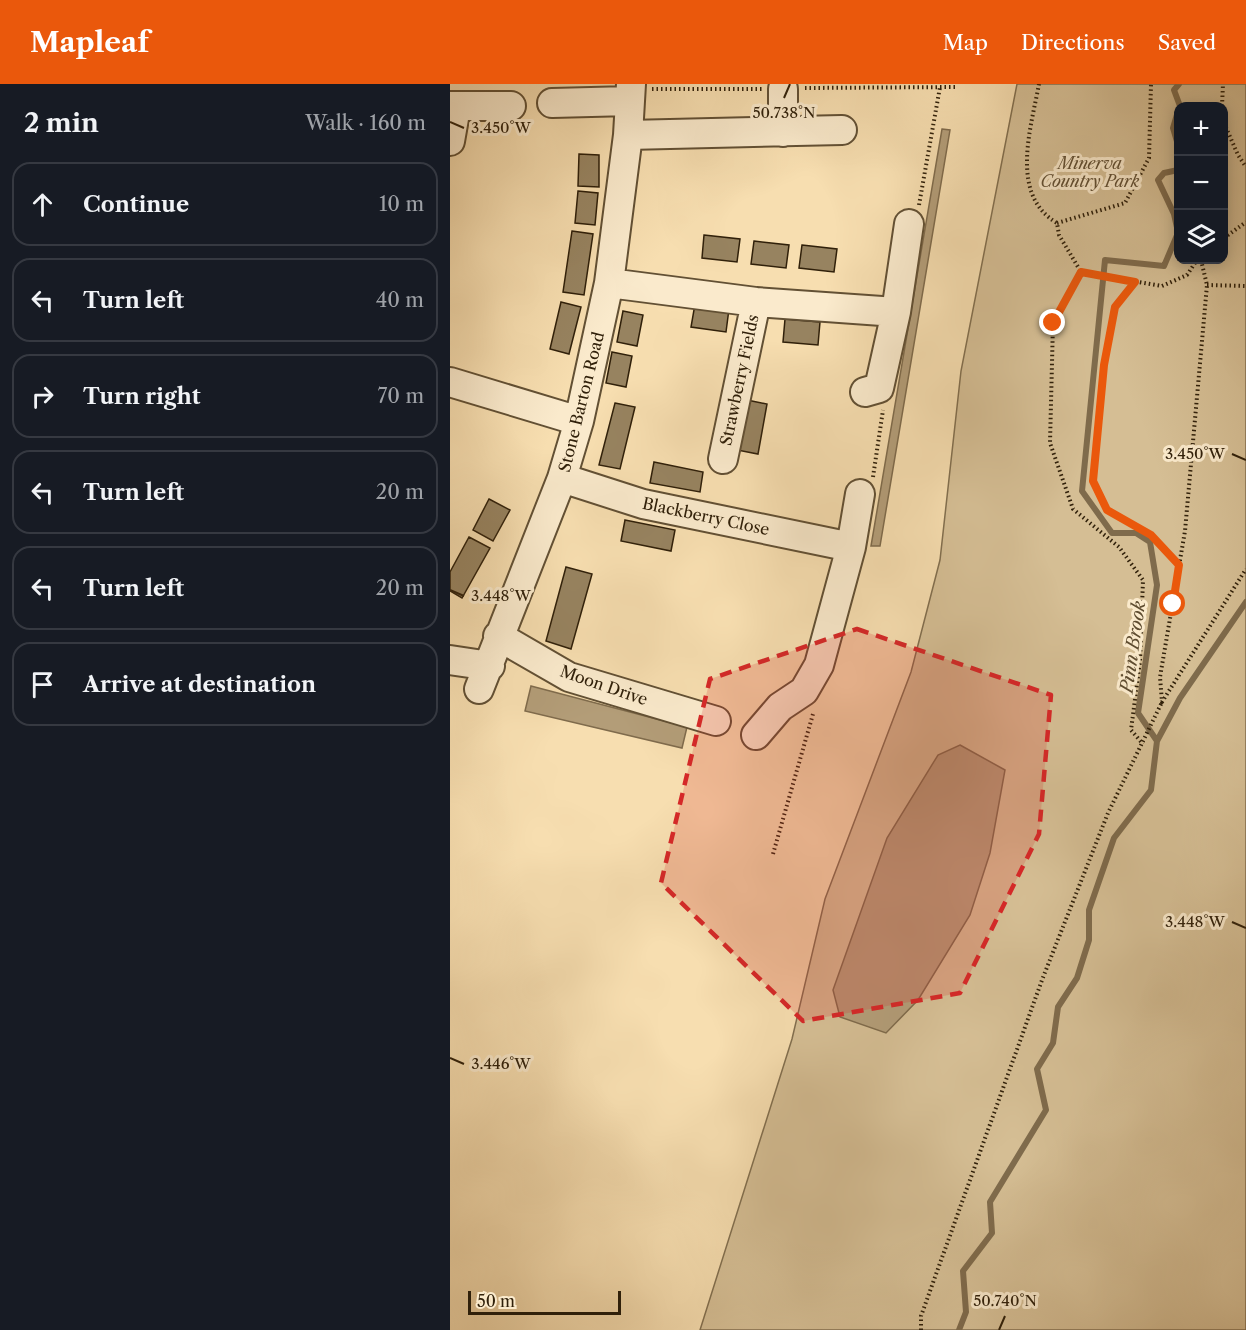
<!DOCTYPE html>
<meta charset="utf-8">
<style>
:root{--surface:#171b24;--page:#242831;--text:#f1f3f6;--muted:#9ea1a6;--line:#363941;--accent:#ea580c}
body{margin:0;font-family:"Libre Caslon Text",serif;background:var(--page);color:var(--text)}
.controls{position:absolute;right:18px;top:18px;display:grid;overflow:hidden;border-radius:12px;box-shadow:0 3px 15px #0003}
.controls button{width:54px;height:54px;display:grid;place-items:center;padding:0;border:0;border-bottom:2px solid var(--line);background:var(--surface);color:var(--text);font:30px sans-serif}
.scale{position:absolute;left:18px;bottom:15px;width:153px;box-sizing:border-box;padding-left:6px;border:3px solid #30200a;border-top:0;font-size:16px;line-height:21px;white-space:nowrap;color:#30200a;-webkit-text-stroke:4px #faeacc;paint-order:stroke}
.stop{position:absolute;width:18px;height:18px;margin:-14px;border:4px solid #ea580c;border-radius:50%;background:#fff}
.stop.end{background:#ea580c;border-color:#fff;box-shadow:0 2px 6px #0008}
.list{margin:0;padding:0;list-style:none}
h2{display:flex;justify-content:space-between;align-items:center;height:78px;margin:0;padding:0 24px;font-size:26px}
h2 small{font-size:20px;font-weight:400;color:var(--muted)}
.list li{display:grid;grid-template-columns:39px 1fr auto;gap:18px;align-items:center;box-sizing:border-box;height:84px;margin:0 12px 12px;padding:0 12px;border:2px solid var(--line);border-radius:18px}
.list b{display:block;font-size:22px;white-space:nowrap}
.list em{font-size:20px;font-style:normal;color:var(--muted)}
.icon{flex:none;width:33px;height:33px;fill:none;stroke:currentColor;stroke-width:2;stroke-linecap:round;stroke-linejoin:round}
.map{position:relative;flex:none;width:796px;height:1246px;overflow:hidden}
header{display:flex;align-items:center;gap:36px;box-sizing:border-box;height:84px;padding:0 30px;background:var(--accent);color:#fff}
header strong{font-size:28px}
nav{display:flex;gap:33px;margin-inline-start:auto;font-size:21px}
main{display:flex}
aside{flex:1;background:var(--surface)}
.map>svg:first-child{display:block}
.green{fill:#d5be94;stroke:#826f4f;stroke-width:1.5;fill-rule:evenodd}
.water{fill:#b39d78;stroke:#7f6b4c;stroke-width:1.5}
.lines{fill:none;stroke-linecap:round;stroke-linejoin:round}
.stream{stroke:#7f6b4c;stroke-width:6}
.building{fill:#978360;stroke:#30200a;stroke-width:1.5}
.minor-casing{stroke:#625034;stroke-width:32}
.path{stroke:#30200a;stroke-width:4;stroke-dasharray:1.5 3;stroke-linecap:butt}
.minor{stroke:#faeacc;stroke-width:28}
.route{stroke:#ea580c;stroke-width:8}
.marked{fill:#d62828;fill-opacity:0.2;stroke:#d62828;stroke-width:4.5;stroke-dasharray:12 8;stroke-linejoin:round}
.ticks{fill:none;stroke:#30200a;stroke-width:2}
.labels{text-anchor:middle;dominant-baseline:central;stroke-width:6;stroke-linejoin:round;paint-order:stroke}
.park-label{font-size:16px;font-style:italic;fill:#624f33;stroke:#faeacc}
.street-label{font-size:16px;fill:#30200a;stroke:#faeacc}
.water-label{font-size:18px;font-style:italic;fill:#5e4c30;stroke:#faeacc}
.ticks-label{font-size:15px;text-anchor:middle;fill:#30200a;stroke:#faeacc;stroke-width:6;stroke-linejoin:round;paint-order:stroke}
</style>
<header>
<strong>Mapleaf</strong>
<nav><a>Map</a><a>Directions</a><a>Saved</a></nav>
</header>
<main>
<aside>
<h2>2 min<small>Walk · 160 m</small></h2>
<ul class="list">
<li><svg class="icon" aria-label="ahead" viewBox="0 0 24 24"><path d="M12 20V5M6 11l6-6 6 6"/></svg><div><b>Continue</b></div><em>10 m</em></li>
<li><svg class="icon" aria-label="left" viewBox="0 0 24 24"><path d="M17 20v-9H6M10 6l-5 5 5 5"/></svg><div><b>Turn left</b></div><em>40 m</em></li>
<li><svg class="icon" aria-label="right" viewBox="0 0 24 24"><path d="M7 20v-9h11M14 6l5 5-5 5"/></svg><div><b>Turn right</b></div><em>70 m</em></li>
<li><svg class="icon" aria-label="left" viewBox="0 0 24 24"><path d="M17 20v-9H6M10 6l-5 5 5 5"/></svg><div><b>Turn left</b></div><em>20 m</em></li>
<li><svg class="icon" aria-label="left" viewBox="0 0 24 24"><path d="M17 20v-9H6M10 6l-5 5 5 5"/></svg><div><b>Turn left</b></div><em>20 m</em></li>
<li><svg class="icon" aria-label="arrive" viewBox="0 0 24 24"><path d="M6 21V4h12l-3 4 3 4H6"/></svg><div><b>Arrive at destination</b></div></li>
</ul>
</aside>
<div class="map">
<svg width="796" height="1246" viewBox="0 0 796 1246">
<rect width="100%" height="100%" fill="#f7deb0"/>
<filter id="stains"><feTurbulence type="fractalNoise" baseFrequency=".00333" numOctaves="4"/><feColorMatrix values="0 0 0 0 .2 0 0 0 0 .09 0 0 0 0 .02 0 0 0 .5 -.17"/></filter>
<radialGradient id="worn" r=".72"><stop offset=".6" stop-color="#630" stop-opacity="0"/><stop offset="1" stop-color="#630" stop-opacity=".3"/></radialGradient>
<path class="green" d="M567 0H796V1246H250L342 955 375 815 461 588 490 476 511 287ZM728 22H774V176H728Z"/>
<path class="water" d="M492 45 500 46 430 462H421Z
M81 602 237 643 232 664 75 627Z
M510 661 555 686 540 769 520 831 468 916 436 949 390 933 383 906 437 754 488 671Z"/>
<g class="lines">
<path class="stream" d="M729 0 724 6 730 22
M728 27 723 44 728 61
M728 86 714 89 708 96 724 130 728 148
M707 657 730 614 796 518
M509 1246 516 1228 513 1187 542 1149 540 1118 596 1026 587 985 603 959 608 923 627 894 639 856V826L664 754 701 706 707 657 688 629 707 501 700 458 686 449H662L632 407 655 176 714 182 728 149"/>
</g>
<path class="building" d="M129 70 149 71V103L128 102Z
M128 107 148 109 145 141 125 139Z
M122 147 143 150 134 211 113 208Z
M254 151 290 155 287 178 252 174Z
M304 157 339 161 336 184 301 180Z
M352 161 387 165 384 188 349 184Z
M111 218 131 223 119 270 100 265Z
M245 220 279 225 276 248 241 243Z
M173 227 193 231 187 262 167 258Z
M335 235 370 238 368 261 333 258Z
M162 268 182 272 176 303 156 299Z
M297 316 317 320 308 370 287 366Z
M165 319 185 323 170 385 149 381Z
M204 378 253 388 250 408 200 399Z
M39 415 60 426 43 457 23 446Z
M175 436 225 446 221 467 171 457Z
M19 453 40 464 12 514 0 507V488Z
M116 483 142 490 121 565 96 557Z"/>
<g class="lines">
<g class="minor-casing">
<path id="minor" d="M333 5V48
M102 19 180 17
M0 22H61
M178 51 392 46
M0 57 6 23
M159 199 306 218 446 228
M0 298 129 337
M415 308 429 304 446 228 459 140
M273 375 306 218
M112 394 193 420 401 463
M48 552 119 593 266 637
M0 576 40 582
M29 605 112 394 129 337 159 199 178 51 181 0
M306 651 330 623 354 607 369 581 401 463 410 410"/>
</g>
<path class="path" d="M589 0C581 44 559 111 607 139L609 151 631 188 712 202 737 191 747 176
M355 4 508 3
M202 5H312
M772 22 773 0
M774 39 788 71 796 83
M469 121 490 3
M607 139 675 119 699 74 701 0
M774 154 796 138
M751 176 757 201 735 447 710 593 712 618 796 485
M631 188 603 239 600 359 623 425 669 463 693 496 690 577 681 646 693 660
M685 198 665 223 654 281 643 397 657 426 701 451 729 481
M757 201 796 202
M423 393 433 326
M323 770 363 630
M471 1246V1232L592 896 658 729 712 618"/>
<use href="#minor" class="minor"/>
</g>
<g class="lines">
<path class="route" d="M603 239 631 188 685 198 665 223 654 281 643 397 657 426 701 451 729 481 723 520"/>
</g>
<path class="marked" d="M407 545 601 611 589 750 510 909 353 937 211 799 260 595Z"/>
<path class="ticks" d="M334 14 340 0M0 38 14 44M782 370 796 376M0 506 14 512M782 838 796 844M0 974 14 980M549 1246 555 1232"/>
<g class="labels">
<g class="park-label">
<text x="640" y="79">Minerva<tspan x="640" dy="18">Country Park</tspan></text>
</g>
<g class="street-label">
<text transform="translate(289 296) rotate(-78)">Strawberry Fields</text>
<text transform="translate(131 318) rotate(-76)">Stone Barton Road</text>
<text transform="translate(256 432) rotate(12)">Blackberry Close</text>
<text transform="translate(154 601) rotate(19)">Moon Drive</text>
</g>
<g class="water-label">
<text transform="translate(683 563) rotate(-82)">Pinn Brook</text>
</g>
</g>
<g class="ticks-label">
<text x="334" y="34">50.738°N</text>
<text x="51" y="49">3.450°W</text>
<text x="745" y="375">3.450°W</text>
<text x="51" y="517">3.448°W</text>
<text x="745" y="843">3.448°W</text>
<text x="51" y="985">3.446°W</text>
<text x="555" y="1222">50.740°N</text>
</g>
<rect width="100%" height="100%" filter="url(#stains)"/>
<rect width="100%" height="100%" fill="url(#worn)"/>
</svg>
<div class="controls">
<button>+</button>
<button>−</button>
<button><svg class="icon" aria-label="layers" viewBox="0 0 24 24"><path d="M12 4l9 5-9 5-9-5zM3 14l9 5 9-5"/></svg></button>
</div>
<div class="scale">50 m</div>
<div class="stop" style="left:723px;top:520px"></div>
<div class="stop end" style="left:603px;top:239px"></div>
</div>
</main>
